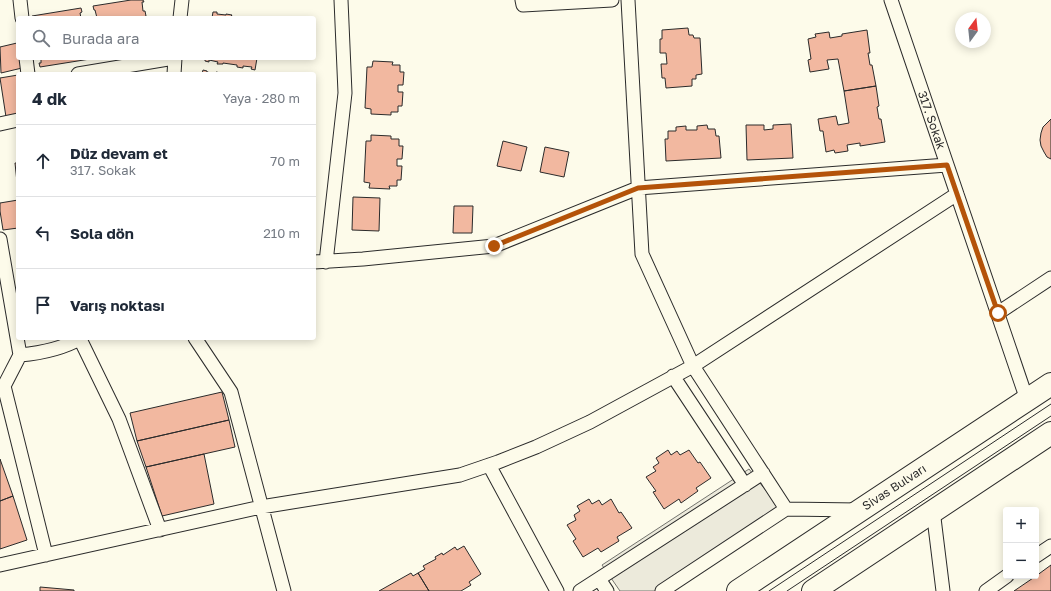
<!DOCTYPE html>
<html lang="tr">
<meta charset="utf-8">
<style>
:root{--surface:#fff;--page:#f2f2f3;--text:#1f2937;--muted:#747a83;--line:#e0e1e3}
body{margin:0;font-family:"Golos Text",sans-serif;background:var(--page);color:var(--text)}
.controls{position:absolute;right:12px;bottom:12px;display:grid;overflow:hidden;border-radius:4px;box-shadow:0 2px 10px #0003}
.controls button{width:36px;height:36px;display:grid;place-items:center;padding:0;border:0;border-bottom:1px solid var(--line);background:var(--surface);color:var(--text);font:20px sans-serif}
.compass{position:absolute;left:955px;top:12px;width:36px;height:36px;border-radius:50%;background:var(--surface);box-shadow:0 2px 10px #0003;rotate:15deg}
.stop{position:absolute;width:12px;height:12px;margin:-9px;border:3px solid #b45309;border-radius:50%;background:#fff}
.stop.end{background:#b45309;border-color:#fff;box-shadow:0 1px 4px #0008}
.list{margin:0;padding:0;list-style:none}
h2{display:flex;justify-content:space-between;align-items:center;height:52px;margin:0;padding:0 16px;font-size:17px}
h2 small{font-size:13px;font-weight:400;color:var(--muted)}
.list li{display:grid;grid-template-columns:26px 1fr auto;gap:12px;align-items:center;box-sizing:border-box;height:72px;padding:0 16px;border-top:1px solid var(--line)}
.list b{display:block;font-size:15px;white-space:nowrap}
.list p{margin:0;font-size:13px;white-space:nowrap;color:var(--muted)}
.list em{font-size:13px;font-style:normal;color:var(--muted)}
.icon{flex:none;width:22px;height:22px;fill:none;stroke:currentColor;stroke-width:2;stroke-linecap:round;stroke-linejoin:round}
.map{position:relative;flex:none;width:1051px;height:591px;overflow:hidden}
.search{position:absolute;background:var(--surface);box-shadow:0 2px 10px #0003;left:16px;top:16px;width:300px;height:44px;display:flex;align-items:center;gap:10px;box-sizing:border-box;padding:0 14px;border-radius:4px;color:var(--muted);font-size:15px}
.panel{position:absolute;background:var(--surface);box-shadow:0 2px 10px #0003;left:16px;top:72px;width:300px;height:268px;border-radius:4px}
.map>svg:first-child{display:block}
.parking{fill:#eceadb;stroke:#74746e}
.building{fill:#f2b8a0;stroke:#2b2b2b}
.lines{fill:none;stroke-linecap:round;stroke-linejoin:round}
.minor-casing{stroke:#2b2b2b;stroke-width:15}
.trunk-casing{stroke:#2b2b2b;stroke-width:24}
.minor{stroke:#fdfbea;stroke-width:13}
.trunk{stroke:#fdfbea;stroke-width:22}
.tram{stroke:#2b2b2b;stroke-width:1}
.route{stroke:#b45309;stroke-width:5}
.labels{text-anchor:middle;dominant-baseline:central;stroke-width:3;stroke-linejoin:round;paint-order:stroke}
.street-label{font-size:12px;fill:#2b2b2b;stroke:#fdfbea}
</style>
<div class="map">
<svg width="1051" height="591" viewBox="0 0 1051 591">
<rect width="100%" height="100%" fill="#fdfbea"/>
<path class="parking" d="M749 469 785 515 672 591H620L602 565Z"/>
<path class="building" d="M131 0H143L144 2H142L143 11H145L146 16 144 17V18H97L95 10H94L93 6Z
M81 8 82 12 80 13 81 18H32V16Z
M213 12H217V14L226 15V14L232 15 231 16 240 18H212Z
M688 28 689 35H693L694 38H700L702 74 696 75V79H692V86L666 88 665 78H662L661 64H667L666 53H660V39H662V30Z
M867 30 870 53H868L870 65H872L876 86 844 91 838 59 827 60 829 69 810 72 808 60 811 59 808 39 816 37 815 34 829 32 830 38 842 36V34Z
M17 43 18 48V58H20L22 68 1 73 0 47Z
M41 58H90V59L40 67 39 63H41Z
M205 58H257L255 70 251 69 252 67 243 66V68L237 67V65L223 63V64H217L218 62 209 60V62L205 61Z
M373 61 393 62 392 65H400V72H404L403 85H398V92H403L402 106H398V112H391V115L371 114V109L365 108 367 67H372Z
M203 70 207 71V72L215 74 216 72 221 73V74H202Z
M18 75V115L6 117 0 78Z
M876 86 879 106 877 107 879 119H881L885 142 860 146V143L847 145 848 151 835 153 834 150 826 152 823 131H820L818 119 836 116 838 125 849 123 844 91Z
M1051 119V159L1047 157 1044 152 1041 146 1040 140 1041 133 1043 127Z
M791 124 793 158 747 160 746 125H764V130L773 129V125Z
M707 125 708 129H715L716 136H719L721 158 666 161 665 139H668V131H676V127L686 126V130H697V126Z
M371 135 391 136V139H399V146H403L402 159H397V166H402L401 180H397V186H389L390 189 369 188 370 183 364 182 366 141H371Z
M503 141 527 147 521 171 497 166Z
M545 147 569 152 564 177 540 172Z
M15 163H18V192Z
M353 197 380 198 379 231 352 230Z
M18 200V228L3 230 0 211V203Z
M454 206H473L472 233H453Z
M222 392 229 420 137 441 130 413Z
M229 420 235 447 146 467 137 441Z
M668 450 671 455 677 451 680 455 689 450 698 463 700 462 711 478 696 488 698 491 681 503 679 499 664 509 653 492 656 491 646 477 656 471 653 467 659 463 656 458Z
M204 454 214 504 162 516 146 467Z
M0 459 13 496 0 501Z
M13 496 27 540 0 549V501Z
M589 499 592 504 599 500 602 505 611 499 619 513 621 512 632 528 617 537 619 541 601 552 598 548 583 557 573 541 576 539 567 525 576 520 574 515 580 511 577 506Z
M464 546 481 574 469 582 471 585 461 591H429L418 573 425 569 423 566 436 559 435 557 442 553 443 555 455 547 457 550Z
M1051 565V591H1014L1036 576Z
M411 573 413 576 418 573 429 591H379Z
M40 587 74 590V591H40Z"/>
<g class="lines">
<g class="minor-casing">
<path id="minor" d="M20 0 22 18
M522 0 523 5 612 0
M628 0 642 254 693 366 786 509
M891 0 1027 400
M180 18 182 0
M26 58 28 74
M78 74 174 58
M174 74 175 58
M0 124 18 120
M0 239 20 355 4 386 46 555
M314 262 363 259 494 246 638 188 947 165
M326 262 345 93 341 0
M998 313 1051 278
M195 338 231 392 284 591
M80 339 119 419 160 530
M20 355C42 353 62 349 81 338
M673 376 745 485
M489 465 557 591
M933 510 943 591
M1036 556 1051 546
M0 565 261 507 460 475 498 462 536 447 590 422 693 366 957 194
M599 579 607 591
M580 591 763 473
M662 591 786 509 858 510
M986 591 1007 576"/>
</g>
<g class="trunk-casing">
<path id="trunk" d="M738 591 1051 384
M813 591 1051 433"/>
</g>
<use href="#minor" class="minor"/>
<use href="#trunk" class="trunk"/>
<path class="tram" d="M769 591 1051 404
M787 591 1051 416"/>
</g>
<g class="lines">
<path class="route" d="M494 246 638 188 947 165 998 313"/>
</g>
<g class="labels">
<g class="street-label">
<text transform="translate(932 120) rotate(71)">317. Sokak</text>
<text transform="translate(894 487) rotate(-33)">Sivas Bulvarı</text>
</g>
</g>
</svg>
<div class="controls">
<button>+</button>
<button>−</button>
</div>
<svg class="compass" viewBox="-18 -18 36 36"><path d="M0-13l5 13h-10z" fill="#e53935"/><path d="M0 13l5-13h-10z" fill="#747a83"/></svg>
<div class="stop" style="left:998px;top:313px"></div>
<div class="stop end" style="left:494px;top:246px"></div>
<div class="search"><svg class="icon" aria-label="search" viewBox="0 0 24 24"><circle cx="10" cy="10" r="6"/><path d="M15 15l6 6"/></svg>Burada ara</div>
<section class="panel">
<h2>4 dk<small>Yaya · 280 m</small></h2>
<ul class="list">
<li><svg class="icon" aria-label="ahead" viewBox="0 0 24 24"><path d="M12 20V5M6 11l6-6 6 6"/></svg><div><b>Düz devam et</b><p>317. Sokak</p></div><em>70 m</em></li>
<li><svg class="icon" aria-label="left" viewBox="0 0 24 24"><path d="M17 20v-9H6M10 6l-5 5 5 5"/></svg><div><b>Sola dön</b></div><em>210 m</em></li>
<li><svg class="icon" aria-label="arrive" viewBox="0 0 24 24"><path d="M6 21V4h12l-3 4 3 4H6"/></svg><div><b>Varış noktası</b></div></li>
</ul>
</section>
</div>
